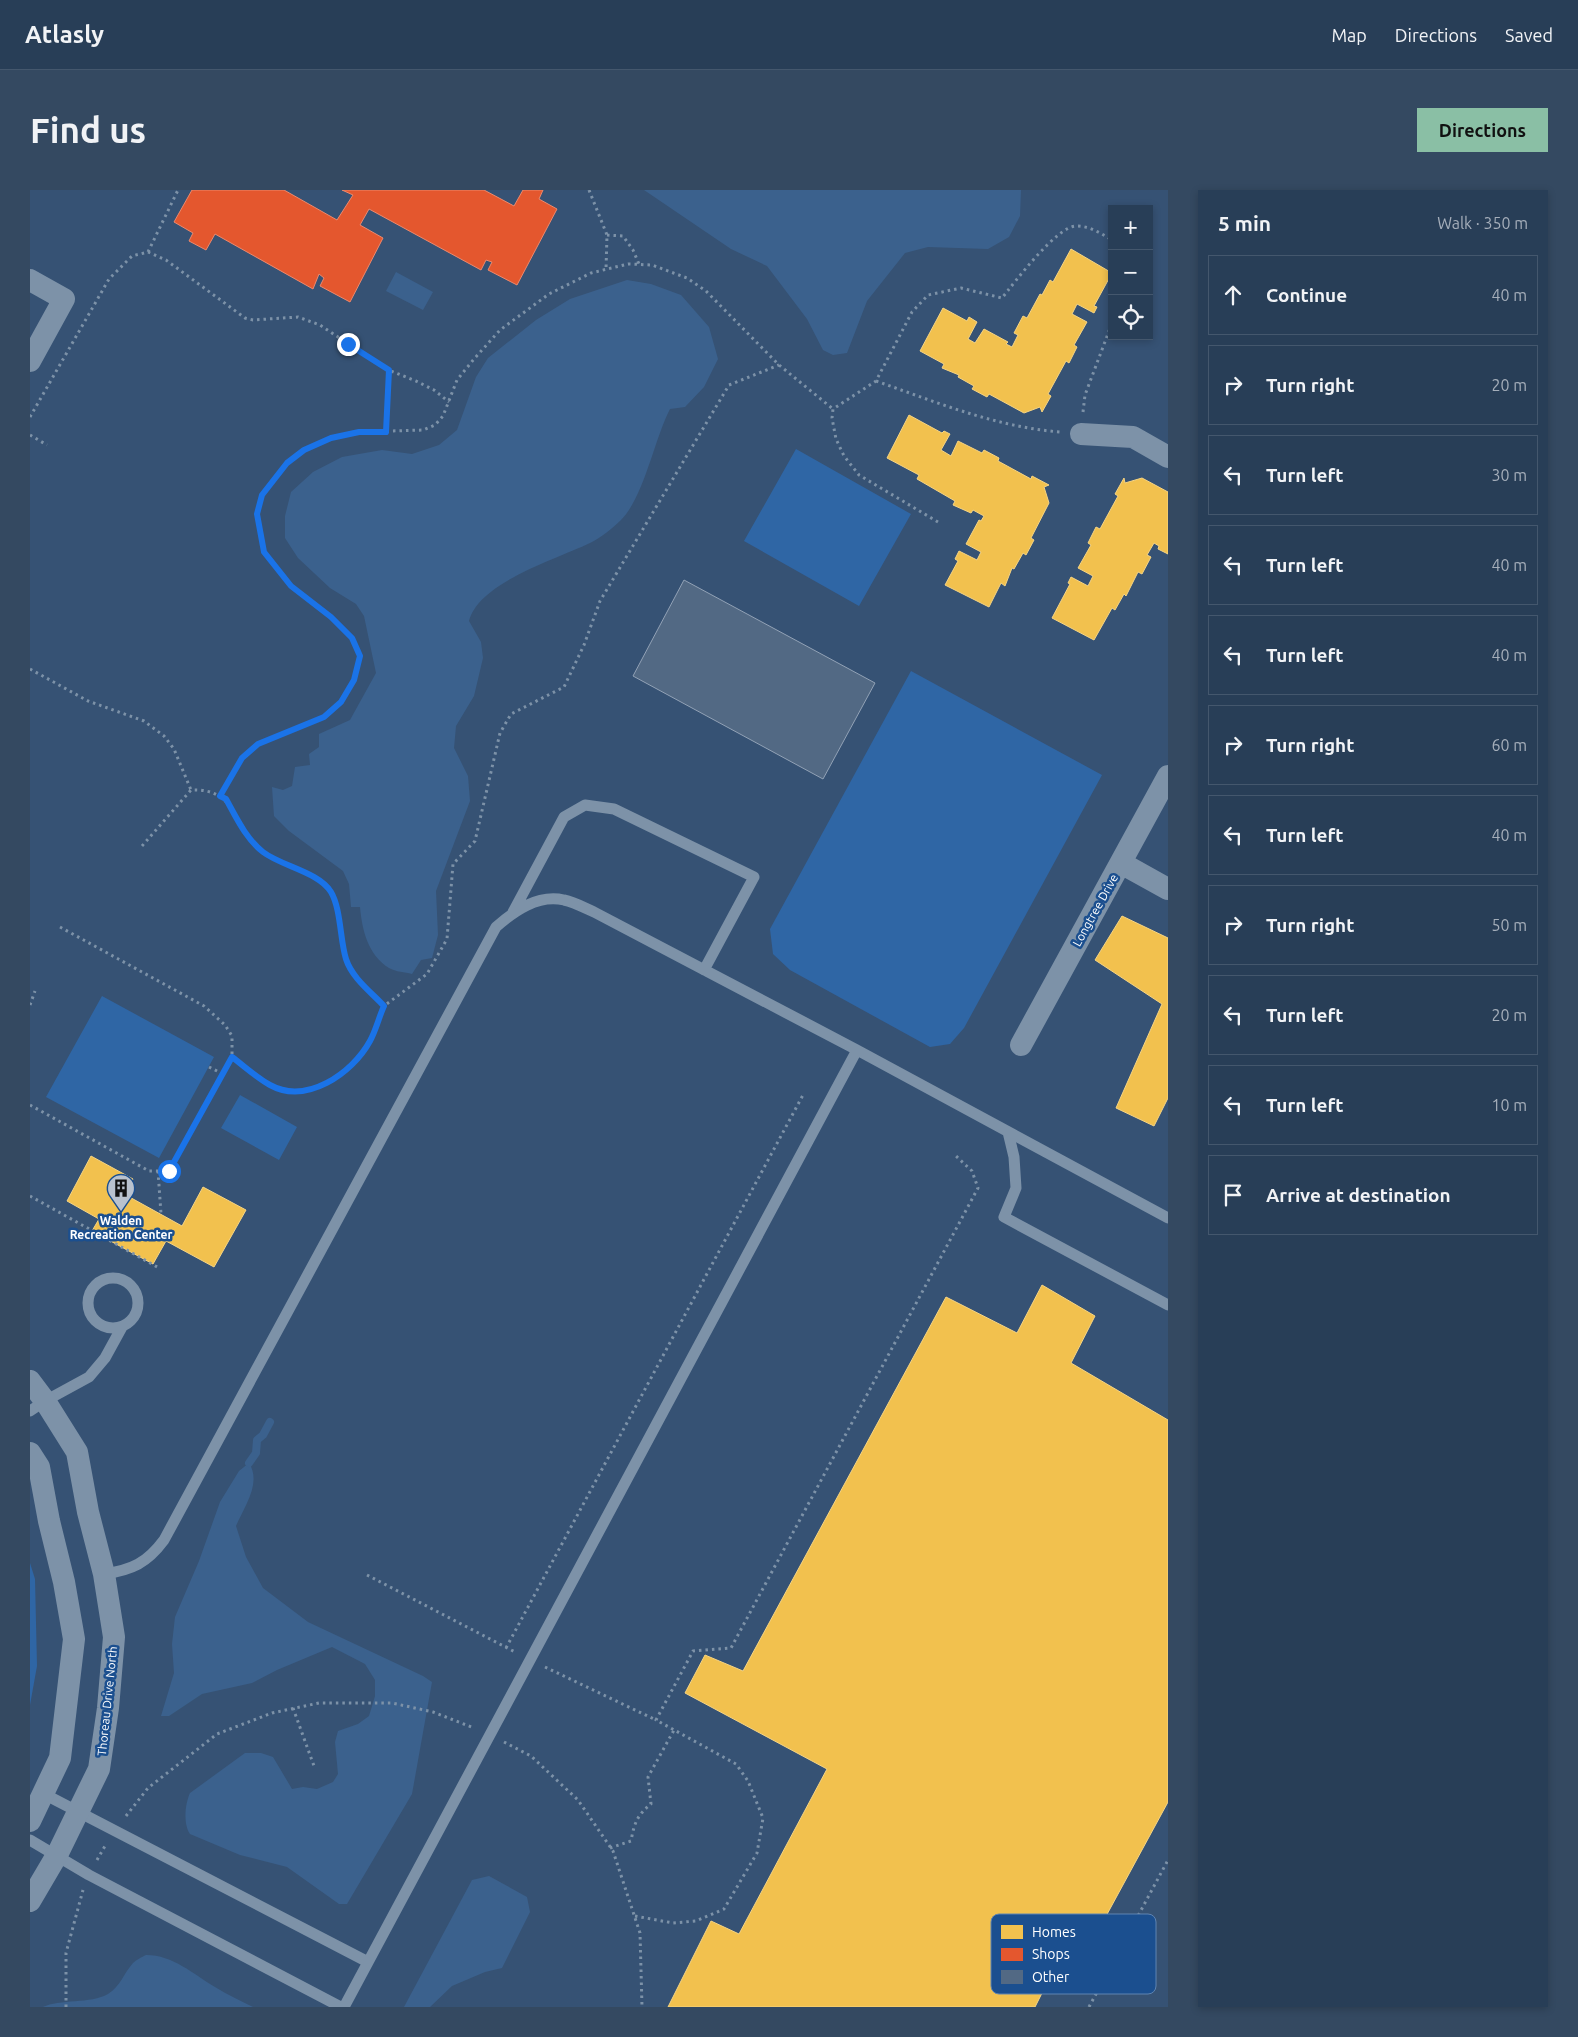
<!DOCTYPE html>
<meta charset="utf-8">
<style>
:root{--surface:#283e57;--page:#344961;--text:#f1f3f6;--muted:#a5aeba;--line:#44576d;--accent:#8abfa5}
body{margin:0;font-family:Ubuntu,sans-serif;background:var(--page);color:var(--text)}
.controls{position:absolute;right:15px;top:15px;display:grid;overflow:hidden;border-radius:0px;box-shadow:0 2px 8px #0003}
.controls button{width:45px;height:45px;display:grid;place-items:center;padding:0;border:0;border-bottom:1px solid var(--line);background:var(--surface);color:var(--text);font:25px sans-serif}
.stop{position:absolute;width:15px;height:15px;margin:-11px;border:4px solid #1a73e8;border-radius:50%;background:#fff}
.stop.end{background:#1a73e8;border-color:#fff;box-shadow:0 1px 5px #0008}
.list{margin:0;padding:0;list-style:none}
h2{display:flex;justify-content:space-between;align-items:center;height:65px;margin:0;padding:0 20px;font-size:21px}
h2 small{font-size:16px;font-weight:400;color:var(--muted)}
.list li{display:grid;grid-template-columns:32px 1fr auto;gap:15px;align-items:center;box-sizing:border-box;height:80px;margin:0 10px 10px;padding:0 10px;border:1px solid var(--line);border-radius:0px}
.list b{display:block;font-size:19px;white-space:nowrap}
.list em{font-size:16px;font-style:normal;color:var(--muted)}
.icon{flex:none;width:28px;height:28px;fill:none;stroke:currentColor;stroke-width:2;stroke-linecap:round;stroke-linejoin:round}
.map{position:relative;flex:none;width:1138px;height:1817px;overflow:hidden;border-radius:0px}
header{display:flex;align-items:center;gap:30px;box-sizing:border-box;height:70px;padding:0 25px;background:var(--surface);border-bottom:1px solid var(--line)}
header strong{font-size:24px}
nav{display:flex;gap:28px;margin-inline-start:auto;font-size:18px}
.intro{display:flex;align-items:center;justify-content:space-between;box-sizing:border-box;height:120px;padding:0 30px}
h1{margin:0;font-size:35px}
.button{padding:12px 22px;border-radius:0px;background:var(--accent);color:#111;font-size:18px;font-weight:700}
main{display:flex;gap:30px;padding:0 30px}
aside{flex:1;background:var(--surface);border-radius:0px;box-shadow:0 2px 8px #0003}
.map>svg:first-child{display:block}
.green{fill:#2f66a5}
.water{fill:#3b618d}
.homes{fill:#f2c14e;stroke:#f6d483}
.shops{fill:#e4572e;stroke:#ec896d}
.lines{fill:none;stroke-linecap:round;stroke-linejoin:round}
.stream{stroke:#3b618d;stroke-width:8}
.building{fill:#526984;stroke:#92a2b6}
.path{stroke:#7d92a8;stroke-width:3;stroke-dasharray:2.5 4;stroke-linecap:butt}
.lane{stroke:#7d92a8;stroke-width:11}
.street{stroke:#7d92a8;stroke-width:22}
.route{stroke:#1a73e8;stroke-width:6}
.labels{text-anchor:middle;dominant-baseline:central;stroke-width:5;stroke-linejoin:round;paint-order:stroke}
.street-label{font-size:12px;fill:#fff;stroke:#1b4f8f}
.poi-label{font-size:12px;font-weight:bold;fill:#fff;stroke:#1b4f8f}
.key{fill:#1b4f8f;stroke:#5f84b1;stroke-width:1}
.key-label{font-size:14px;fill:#fff}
</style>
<header>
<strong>Atlasly</strong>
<nav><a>Map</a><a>Directions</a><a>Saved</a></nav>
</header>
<div class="intro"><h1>Find us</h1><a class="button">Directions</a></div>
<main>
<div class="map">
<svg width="1138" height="1817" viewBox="0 0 1138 1817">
<rect width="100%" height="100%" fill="#365274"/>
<path class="green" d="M766 259 881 324 829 416 714 351Z
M881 481 1072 585 934 838 920 854 900 857 760 780 743 764 740 739Z
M72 806 184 867 129 968 16 907Z
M210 905 267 937 249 970 191 938Z
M0 1373 5 1389 7 1476 0 1515Z"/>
<path class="water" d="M614 0H991L990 26 979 47 958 59 898 57 875 63 837 111 817 163 803 165 793 160 777 129 737 76 701 59Z
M366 82 403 102 393 120 356 101Z
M597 90 621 94 651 105 679 137 688 169 674 197 655 217 640 219C624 250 614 307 591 330 583 338 570 348 560 353 527 369 449 392 439 431L451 452 453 468 444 506 426 536 424 558 438 586 440 611 406 701 408 745 402 768 391 770 382 784C375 782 366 782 359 778 338 765 332 740 330 717H321L319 694 313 681 259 641 244 626 242 597 253 600 262 596 265 577 280 575 279 564 289 557V544L320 530 346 483 334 426 326 414 300 398 268 368 255 348V326L261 302 283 282 312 267 352 260 382 264 409 255 427 240 446 187 458 168 506 130 540 109Z
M219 1273C232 1293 214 1317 206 1336L216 1367 233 1398 278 1432 393 1486 402 1492 382 1604 317 1714H309L257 1677 210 1665 160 1644C153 1634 155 1614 160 1603L215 1563H231L243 1567 262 1599 273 1597 287 1599 303 1592 308 1584 305 1552 308 1541 328 1534 339 1526 345 1506V1490L335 1474 302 1457 247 1480 222 1493 172 1504 139 1526H131L144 1483 142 1454 145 1427 169 1371 190 1312 209 1281Z
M459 1686 497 1707 500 1722 472 1778 455 1782 422 1796 400 1817H374L442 1690Z
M116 1765C143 1765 163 1784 185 1797 198 1805 211 1811 223 1817H13C29 1809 61 1814 78 1804 90 1797 94 1783 103 1773 106 1770 112 1767 116 1765Z"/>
<path class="homes" d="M1041 59 1082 83 1064 116 1067 117 1064 123 1047 114 1042 124 1057 132 1044 155 1047 157 1039 173 1036 171 1018 204 1021 206 1012 222 1010 217 994 223 959 204 957 207 942 199 944 196 928 187 929 185 912 178 914 174 890 161 913 118 937 131 939 127 947 132 938 149 945 153 954 139 978 152 976 154 982 157 988 145 984 143 993 126 997 128 1010 104 1012 105 1020 90 1023 92Z
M879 225 912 243 914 241 920 244 911 260 921 266 928 251 952 263 954 260 969 268 968 271 1001 289 1002 286 1019 295 1014 297 1019 313 1001 348 1004 350 996 365 993 363 984 379 982 378 975 396 971 393 959 417 915 395 928 371 925 369 929 361 947 370 951 362 936 354 949 330 951 331 954 326 943 320 941 323 923 315 925 311 887 289 889 285 857 268Z
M1094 288 1095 293 1112 288 1138 302V364L1128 359 1129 356 1124 353 1117 365 1121 367 1112 384 1108 382 1096 406 1094 404 1085 420 1082 418 1064 450 1022 428 1040 394 1038 393 1041 387 1058 396 1063 386 1048 378 1061 355 1058 353 1066 337 1070 339 1088 306 1085 304Z
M1092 726 1138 748V908L1124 936 1086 918 1132 814 1065 770Z
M61 966 103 989 94 1004 152 1036 173 997 216 1020 184 1077 136 1051 123 1074 62 1041 69 1029 37 1011Z
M1012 1095 1065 1126 1041 1173 1138 1230V1612L1075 1728 1087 1733 1079 1754 1045 1737 1005 1817H638L681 1731 709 1744 797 1579 655 1503 675 1465 713 1481 916 1107 987 1143Z"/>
<path class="shops" d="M162 0H254L307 30 323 5 312 0H454L484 16 493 0H513L509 9 527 19 487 95 458 80 462 72 456 70 451 80 339 19 330 35 353 48 320 112 290 96 294 88 289 84 283 99 185 44 176 60 159 51 163 43 144 32Z"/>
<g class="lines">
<path class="stream" d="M219 1273 226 1263 227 1250 233 1245 240 1232"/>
</g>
<path class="building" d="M654 390 845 493 793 589 603 486Z"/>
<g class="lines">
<path class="path" d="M559 0 577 45 576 79
M577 45 593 46 603 60 609 74
M118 62 148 0
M846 191C906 212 966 237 1030 242
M1053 222 1055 205 1082 133
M0 227 79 89 102 66 118 62 136 70 215 128 223 130 268 127 290 135 356 179 386 191 404 200 419 212
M356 242 359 180
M0 245 17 255
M908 332 829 285 814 266 806 249 802 228 803 219 846 191 882 122 898 105 931 98 972 108C984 93 1027 36 1046 36 1060 36 1070 43 1082 50
M0 479 58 511 114 531 134 546 144 559 161 600
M190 606 212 568 228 554 294 527 311 512 324 490 330 466 322 448 301 427 261 397 234 362 227 324 232 305 257 273 274 260 301 248 329 242 393 240 405 235 413 226 427 190 444 169 470 140 519 104 561 83 598 74 622 75 657 88 676 101 749 175 803 219
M112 656 161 600C207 598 203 636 231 660 251 677 285 680 300 702 310 717 311 750 316 768 322 787 341 803 354 816
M30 737 174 816 195 835 202 846V867L240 895 258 901H277L298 892 321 876 339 853 354 816 397 784 417 749 423 674 445 651 470 543 481 524 534 497 554 455 570 411 699 195 749 175
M0 815 5 801
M179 877 193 884
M0 915 119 981H139L202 867
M128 981 131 1024
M0 1006 129 1078
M337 1385 485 1462
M476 1458 773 905
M515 1477 626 1530
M263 1518 284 1576
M474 1552 501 1566 548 1610 583 1661 610 1743 612 1817
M96 1626 118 1598 187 1544 242 1523 289 1513H362L403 1522 444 1538
M580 1658 601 1651C604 1634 607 1625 621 1614L618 1587 644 1540
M67 1670 75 1656
M605 1726 643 1733 666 1731 694 1719 727 1663 733 1628 718 1591 706 1574 626 1530 663 1461 701 1458 948 998 942 981 926 966
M36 1817V1763L53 1700
M1059 1817 1138 1670"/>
<path class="lane" d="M483 722 534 627 555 615 584 619 724 687 674 780
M978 942 984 967 986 998 974 1027 1138 1115
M58 1113a25 25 0 1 1 50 0a25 25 0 1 1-50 0Z
M0 1221 15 1211 59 1187 75 1168 92 1137
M74 1384C102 1380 117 1373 134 1350L466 737C484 721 508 704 534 710 544 712 555 718 564 722L827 860 1138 1028
M14 1604 338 1772
M0 1650 59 1685 311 1817
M314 1817 827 860"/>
<path class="street" d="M0 90 34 109 0 171
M1051 244 1103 247 1138 267
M1091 673 1138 699
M991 855 1138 586
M0 1191 15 1211 47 1262 58 1322 74 1384 84 1447 78 1518 69 1579 27 1665 0 1711
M0 1263 9 1277 19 1331 34 1392 44 1449 30 1568 0 1631"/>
</g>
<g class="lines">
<path class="route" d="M139 981 202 867C214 876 227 888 240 895 276 915 322 884 340 851 346 840 349 827 354 816 341 802 322 788 316 769 310 750 311 719 301 702 289 682 251 676 233 662 216 649 206 627 196 609L190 606 212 568 228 554 294 527 311 512 324 490 330 466 322 448 301 427 261 396 234 362 227 324 232 305 257 273 274 260 301 248 329 242H356L359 180 318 154"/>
</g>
<defs>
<g id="building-pin" transform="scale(1.4375)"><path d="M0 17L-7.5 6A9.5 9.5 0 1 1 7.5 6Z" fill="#b9c2ce" stroke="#1b4f8f"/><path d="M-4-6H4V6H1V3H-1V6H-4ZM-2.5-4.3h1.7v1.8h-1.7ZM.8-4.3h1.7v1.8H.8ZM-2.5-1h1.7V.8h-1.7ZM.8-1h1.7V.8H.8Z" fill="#111"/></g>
</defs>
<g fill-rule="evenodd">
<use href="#building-pin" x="91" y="998"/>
</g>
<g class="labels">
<g class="street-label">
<text transform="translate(1065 720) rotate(-61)">Longtree Drive</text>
<text transform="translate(77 1511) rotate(-84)">Thoreau Drive North</text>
</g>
<g class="poi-label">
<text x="91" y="1030">Walden<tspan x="91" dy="14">Recreation Center</tspan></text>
</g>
</g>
<rect x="961" y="1724" width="165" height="80" rx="8" class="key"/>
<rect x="971" y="1735" width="22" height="14" fill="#f2c14e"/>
<rect x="971" y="1758" width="22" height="13" fill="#e4572e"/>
<rect x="971" y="1780" width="22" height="14" fill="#526984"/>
<g class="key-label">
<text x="1002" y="1747">Homes</text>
<text x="1002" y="1769">Shops</text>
<text x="1002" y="1792">Other</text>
</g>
</svg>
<div class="controls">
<button>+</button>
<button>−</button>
<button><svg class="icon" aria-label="locate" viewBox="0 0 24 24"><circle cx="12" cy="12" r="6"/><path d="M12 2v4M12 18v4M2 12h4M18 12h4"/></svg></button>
</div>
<div class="stop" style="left:139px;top:981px"></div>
<div class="stop end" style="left:318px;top:154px"></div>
</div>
<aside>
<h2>5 min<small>Walk · 350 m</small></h2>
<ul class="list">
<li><svg class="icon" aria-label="ahead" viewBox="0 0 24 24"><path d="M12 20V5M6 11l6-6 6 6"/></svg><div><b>Continue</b></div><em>40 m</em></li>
<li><svg class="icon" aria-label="right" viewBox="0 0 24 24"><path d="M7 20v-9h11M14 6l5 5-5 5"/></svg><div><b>Turn right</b></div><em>20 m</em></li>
<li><svg class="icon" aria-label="left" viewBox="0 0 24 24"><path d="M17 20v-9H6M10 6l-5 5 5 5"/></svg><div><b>Turn left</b></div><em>30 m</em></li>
<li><svg class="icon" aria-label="left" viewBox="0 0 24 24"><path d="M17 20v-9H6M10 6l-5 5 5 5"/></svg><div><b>Turn left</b></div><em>40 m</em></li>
<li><svg class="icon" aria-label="left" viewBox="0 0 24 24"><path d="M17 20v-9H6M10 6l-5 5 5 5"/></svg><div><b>Turn left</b></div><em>40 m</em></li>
<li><svg class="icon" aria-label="right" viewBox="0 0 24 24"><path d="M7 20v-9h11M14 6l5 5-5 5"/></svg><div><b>Turn right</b></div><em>60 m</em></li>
<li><svg class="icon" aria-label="left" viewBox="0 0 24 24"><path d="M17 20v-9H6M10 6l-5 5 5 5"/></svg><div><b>Turn left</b></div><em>40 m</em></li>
<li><svg class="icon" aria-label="right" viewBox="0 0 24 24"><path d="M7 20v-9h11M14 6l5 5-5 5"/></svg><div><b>Turn right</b></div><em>50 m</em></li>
<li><svg class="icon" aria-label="left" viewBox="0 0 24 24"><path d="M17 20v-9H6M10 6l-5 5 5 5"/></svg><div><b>Turn left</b></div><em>20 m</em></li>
<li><svg class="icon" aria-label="left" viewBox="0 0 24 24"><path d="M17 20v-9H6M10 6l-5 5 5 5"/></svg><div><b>Turn left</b></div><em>10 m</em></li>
<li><svg class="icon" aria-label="arrive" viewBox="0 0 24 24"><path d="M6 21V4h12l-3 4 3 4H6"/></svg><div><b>Arrive at destination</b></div></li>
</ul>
</aside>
</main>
